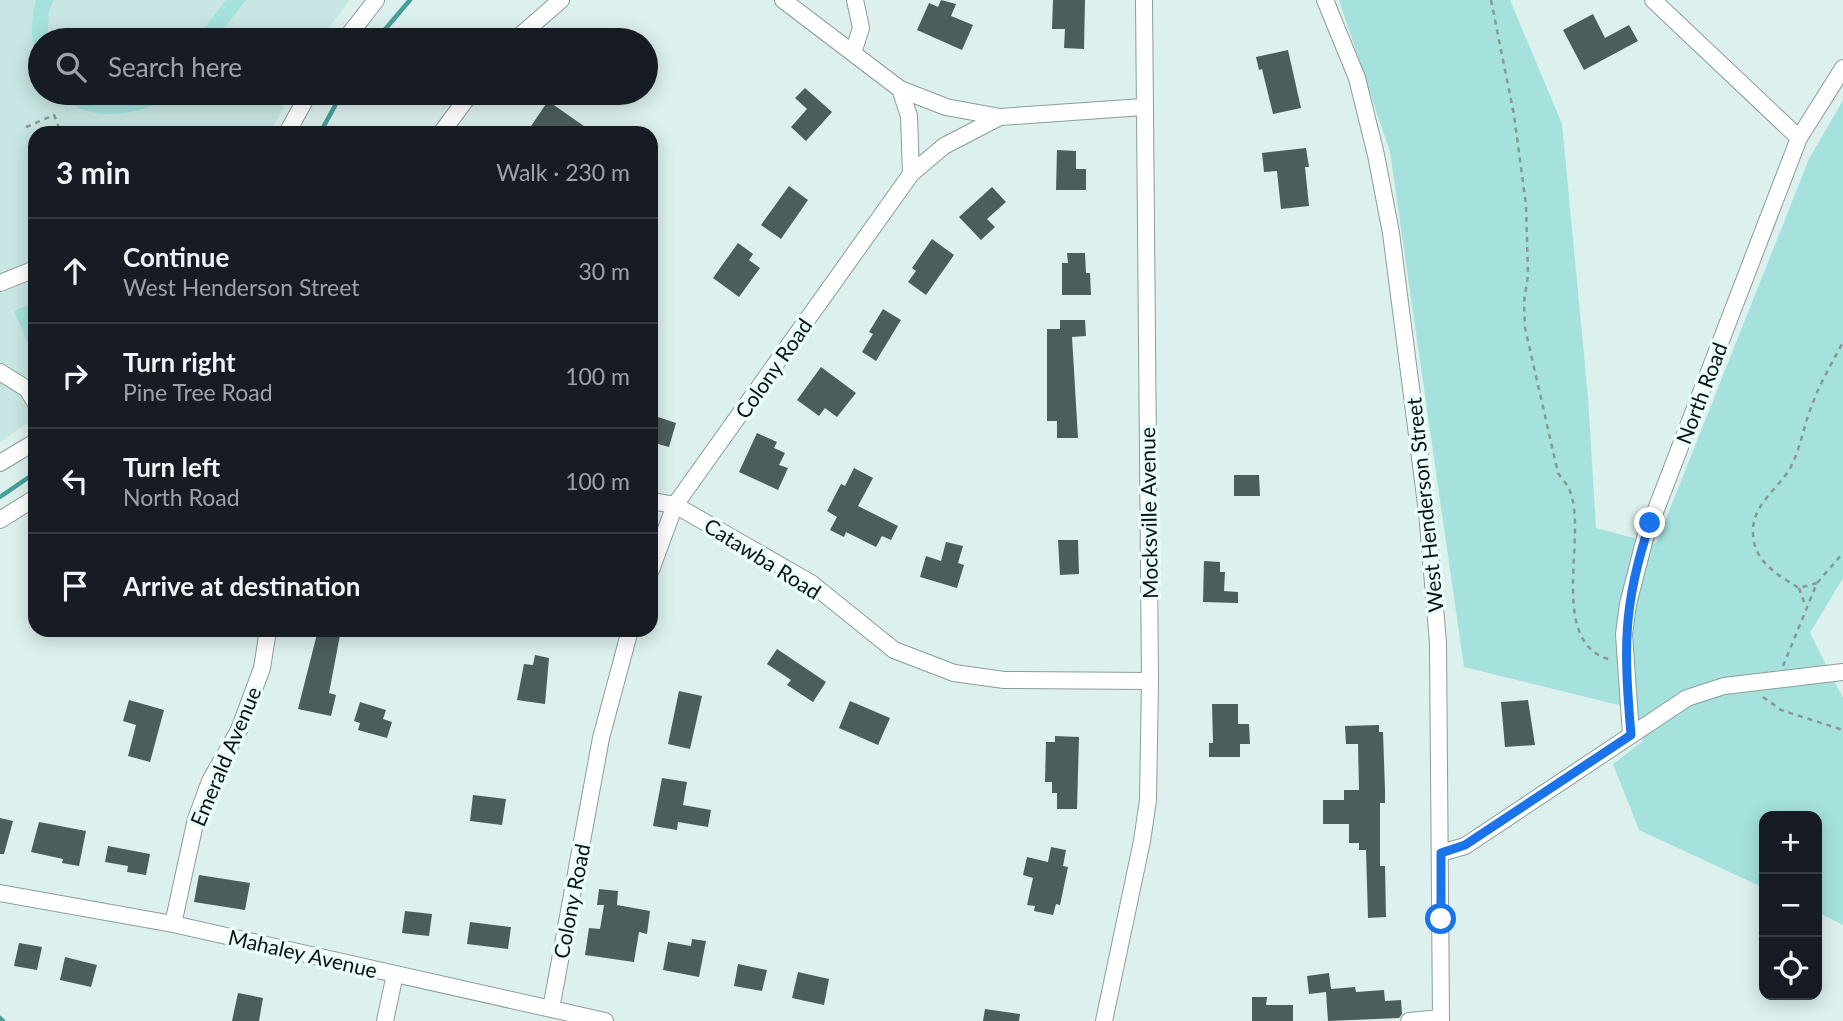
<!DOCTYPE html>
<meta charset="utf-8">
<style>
:root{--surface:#171b24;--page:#242831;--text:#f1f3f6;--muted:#9ea1a6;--line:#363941}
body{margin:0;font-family:Lato,sans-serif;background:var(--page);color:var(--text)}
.controls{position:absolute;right:21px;bottom:21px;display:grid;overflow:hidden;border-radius:14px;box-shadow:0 4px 18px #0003}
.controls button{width:63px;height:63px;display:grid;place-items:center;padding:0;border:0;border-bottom:2px solid var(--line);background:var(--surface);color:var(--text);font:35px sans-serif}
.stop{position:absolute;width:21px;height:21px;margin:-16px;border:5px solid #1a73e8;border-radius:50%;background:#fff}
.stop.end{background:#1a73e8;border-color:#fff;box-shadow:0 2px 7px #0008}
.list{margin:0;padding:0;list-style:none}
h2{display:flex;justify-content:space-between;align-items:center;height:91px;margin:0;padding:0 28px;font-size:30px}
h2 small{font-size:23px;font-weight:400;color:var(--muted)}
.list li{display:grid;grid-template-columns:46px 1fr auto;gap:21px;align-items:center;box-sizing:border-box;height:105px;padding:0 28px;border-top:2px solid var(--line)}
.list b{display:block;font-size:26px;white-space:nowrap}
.list p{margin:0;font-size:23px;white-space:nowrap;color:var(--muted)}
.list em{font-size:23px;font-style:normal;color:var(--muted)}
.icon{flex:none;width:38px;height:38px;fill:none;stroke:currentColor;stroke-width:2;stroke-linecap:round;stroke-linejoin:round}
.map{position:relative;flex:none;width:1843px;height:1021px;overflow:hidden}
.search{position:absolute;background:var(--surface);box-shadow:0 4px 18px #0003;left:28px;top:28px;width:630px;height:77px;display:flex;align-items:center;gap:18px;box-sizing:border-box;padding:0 24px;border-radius:38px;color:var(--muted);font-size:26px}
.panel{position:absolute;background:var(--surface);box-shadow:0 4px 18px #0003;left:28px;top:126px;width:630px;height:511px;border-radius:21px}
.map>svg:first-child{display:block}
.built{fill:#c8e6e3}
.green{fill:#a5e2dd}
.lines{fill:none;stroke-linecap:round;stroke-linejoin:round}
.stream{stroke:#479f99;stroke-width:4.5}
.building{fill:#4c5e5c}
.minor-casing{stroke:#8b9d9b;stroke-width:18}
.path{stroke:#899896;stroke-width:2.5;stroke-dasharray:5 5;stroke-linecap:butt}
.minor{stroke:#fff;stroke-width:16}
.route{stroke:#1a73e8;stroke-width:9}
.labels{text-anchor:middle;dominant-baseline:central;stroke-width:7;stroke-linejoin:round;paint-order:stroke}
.street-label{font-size:21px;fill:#0b1211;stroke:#e9fdfb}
</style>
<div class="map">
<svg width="1843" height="1021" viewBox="0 0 1843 1021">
<rect width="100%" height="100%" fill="#dcf0ee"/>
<path class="built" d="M0 0H350L320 40H40V93H291L270 133H35V418L0 442Z"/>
<path class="green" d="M36 0H54L49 10 47 40H40V66C30 45 30 22 36 0Z
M226 0H246L215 40H195Z
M1339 0H1510L1562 124 1588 397 1596 528 1656 544 1809 159 1843 100V578L1810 633 1843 698V925L1817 912V816H1764V888L1639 830 1613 764 1643 741 1635 709 1464 667 1390 152Z
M58 93H87L110 100 145 93H173C144 117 86 125 58 93Z
M35 302V359L14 311Z"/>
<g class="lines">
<path class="stream" d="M376 40 410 0
M320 133 342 93
M0 497 35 473
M0 1018 3 1021"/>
</g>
<path class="building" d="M941 0 956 4 951 16 973 25 962 50 917 30 929 3 938 7Z
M1053 0H1085L1084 49 1064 48 1065 29H1052Z
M1593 14 1605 38 1629 25 1638 41 1584 70 1563 30Z
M1288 50 1301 108 1273 114 1262 69 1259 70 1256 57Z
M805 88 832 112 806 141 791 127 807 109 795 98Z
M548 101 594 133H541L531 126Z
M1306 148 1309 167H1305L1309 206 1281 209 1277 171 1264 172 1262 153Z
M1057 150 1076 151V169H1086V190H1056Z
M789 186 808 200 781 239 761 225Z
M992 187 1006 202 987 219 995 227 981 240 959 217Z
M932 239 954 255 926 295 908 282 916 271 912 268Z
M738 243 753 254 749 260 760 268 739 297 713 278Z
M1067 253H1085L1086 273H1090L1091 295H1062V263H1068Z
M883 309 901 320 876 361 862 352 873 334 869 332Z
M1060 320H1085L1086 336 1072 337 1078 438H1057V421H1047V329H1060Z
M821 367 856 393 837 417 825 408 819 416 797 400Z
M658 417 676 423 669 447 651 442V422L656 424Z
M757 433 777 442 774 448 785 453 779 465 788 468 778 490 739 472Z
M854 468 873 478 858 506 898 526 891 540 882 536 876 547 846 532 844 537 830 530 837 517 827 511 841 484 845 486Z
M1234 475H1259L1260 496H1234Z
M1058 540H1078L1079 574 1060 575Z
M946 542 963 546 958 563 964 565 957 588 920 577 926 556 941 561Z
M1204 561 1220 562V572H1225L1224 591 1238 592V603L1203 602Z
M318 630H341L329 693 336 695 331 716 298 709Z
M777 649 826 682 813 702 787 685 791 680 767 664Z
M535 655 549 658 545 704 517 700 524 664 533 665Z
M679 691 702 696 690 749 668 744Z
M129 700 164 710 150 762 128 756 136 725 123 721Z
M1528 700 1535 745 1505 747 1501 702Z
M850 701 890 718 878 745 839 728Z
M360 702 386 710 383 719 392 722 387 738 358 730 360 723 354 721Z
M1212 704H1238V724H1249L1250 744H1240V757H1209V743H1213Z
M1379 725V732H1383L1385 790V803H1380V866H1385L1386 917 1368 918 1366 850H1359V843H1349V824H1323V800H1344V790H1359L1358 744H1346L1345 726Z
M1055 736 1079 737 1077 809H1057V793H1052V782H1045L1046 742H1055Z
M662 778 687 782 683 805 711 810 708 827 678 822 677 830 653 826Z
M473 795 506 799 502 825 470 821Z
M0 818 13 821 4 854H0Z
M39 822 86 831 79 866 62 863 63 859 31 852Z
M108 846 150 854 146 875 127 872 128 866 105 862Z
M1051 847 1066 850 1063 866 1068 867 1060 905 1056 904 1053 915 1034 911 1035 906 1027 905 1033 878 1023 875 1027 857 1048 862Z
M199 875 250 883 245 910 194 902Z
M599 889 618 891 617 905 650 911 647 934 639 932 634 962 585 955 589 928 600 929 604 905H597Z
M405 911 432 914 429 936 402 933Z
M470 922 511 927 508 949 467 944Z
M692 939 706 941 699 977 663 970 668 942 691 946Z
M19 943 42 947 37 970 14 966Z
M65 957 97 965 91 987 60 980Z
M738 964 767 970 762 991 734 986Z
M798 972 829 979 824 1005 792 998Z
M1329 973 1331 989 1355 987 1356 992 1384 990 1385 1001 1401 1000 1402 1014 1399 1018 1328 1021 1326 992 1309 994 1307 976Z
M238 993 263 998 259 1021H232Z
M1252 997H1267L1266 1005H1293V1021H1252Z
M985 1009 1020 1014 1019 1021H983Z"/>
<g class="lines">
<g class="minor-casing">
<path id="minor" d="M783 0 900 89 946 107 1000 117 1143 107
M1325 0 1357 78 1376 155 1391 233 1427 512 1438 643 1441 1021
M1653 0 1799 138
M345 40 376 0
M515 40 561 0
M853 53 861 28 855 0
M900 89 909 116 911 174
M287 133 309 93
M441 133 471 93
M0 283 35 269
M0 372 27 389 35 402
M0 463 35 442
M651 501 675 505 811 583 894 650 954 673 1004 680 1150 681
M0 520 35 498
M651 570 675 505 911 174 944 146 1000 117
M1631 735 1624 634 1628 604 1645 538 1799 138 1843 68
M1441 853 1465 846 1687 698 1724 686 1843 672
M0 893 173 924 605 1021
M173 924 196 819 210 781 239 730 262 668 268 630
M551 1009 601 738 630 630
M385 1021 395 974
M1104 1021 1142 841 1148 800 1150 681 1144 0
M1409 1021 1441 1018"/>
</g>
<path class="path" d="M1491 0 1514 115 1526 205 1528 275 1524 302 1525 328 1558 473C1562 479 1568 485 1570 491 1588 536 1546 645 1612 660
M26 127 54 115 61 133
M1817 583 1799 588C1778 575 1754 562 1753 534 1751 506 1776 491 1789 470 1801 449 1803 427 1812 405 1820 383 1832 363 1843 342
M1799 588 1805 605
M1783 666 1817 583 1843 553
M1763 697 1781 710 1843 730"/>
<use href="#minor" class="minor"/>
</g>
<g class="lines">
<path class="route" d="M1441 919V853L1465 845 1631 735C1624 650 1622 606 1650 523"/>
</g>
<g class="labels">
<g class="street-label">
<text transform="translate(773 368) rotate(-55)">Colony Road</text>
<text transform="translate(1701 393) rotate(-69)">North Road</text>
<text transform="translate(1424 505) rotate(-96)">West Henderson Street</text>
<text transform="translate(1148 513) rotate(-91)">Mocksville Avenue</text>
<text transform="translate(763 558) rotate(32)">Catawba Road</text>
<text transform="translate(225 756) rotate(-67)">Emerald Avenue</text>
<text transform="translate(571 901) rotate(-79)">Colony Road</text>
<text transform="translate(303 953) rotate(13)">Mahaley Avenue</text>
</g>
</g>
</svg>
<div class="controls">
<button>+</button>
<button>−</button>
<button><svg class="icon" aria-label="locate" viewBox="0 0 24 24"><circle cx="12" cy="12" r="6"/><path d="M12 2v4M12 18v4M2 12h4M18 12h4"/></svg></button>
</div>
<div class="stop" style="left:1441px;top:919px"></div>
<div class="stop end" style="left:1650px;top:523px"></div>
<div class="search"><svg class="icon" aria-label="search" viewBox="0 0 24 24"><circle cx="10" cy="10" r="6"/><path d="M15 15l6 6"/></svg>Search here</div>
<section class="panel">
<h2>3 min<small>Walk · 230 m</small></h2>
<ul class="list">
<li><svg class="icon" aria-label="ahead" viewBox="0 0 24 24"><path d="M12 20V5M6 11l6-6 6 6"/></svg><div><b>Continue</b><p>West Henderson Street</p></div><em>30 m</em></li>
<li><svg class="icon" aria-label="right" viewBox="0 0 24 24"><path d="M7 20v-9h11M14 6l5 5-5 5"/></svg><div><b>Turn right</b><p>Pine Tree Road</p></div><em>100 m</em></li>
<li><svg class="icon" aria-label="left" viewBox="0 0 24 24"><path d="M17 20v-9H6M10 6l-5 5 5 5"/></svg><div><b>Turn left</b><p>North Road</p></div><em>100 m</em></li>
<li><svg class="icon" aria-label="arrive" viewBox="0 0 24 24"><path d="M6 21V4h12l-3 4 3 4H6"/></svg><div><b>Arrive at destination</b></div></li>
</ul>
</section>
</div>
